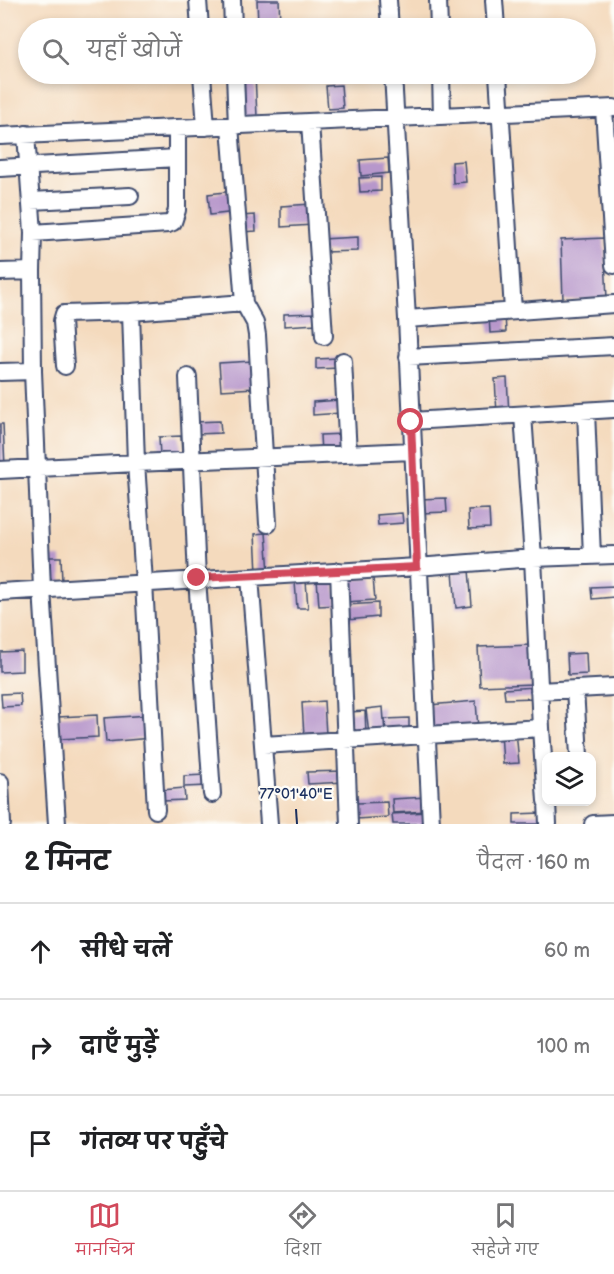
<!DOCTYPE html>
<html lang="hi">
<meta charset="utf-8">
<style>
:root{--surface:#fff;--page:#f6f6f6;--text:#202124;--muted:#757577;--line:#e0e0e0;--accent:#d1495b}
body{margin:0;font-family:"Balsamiq Sans","Playpen Sans Deva",sans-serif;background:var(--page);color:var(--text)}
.controls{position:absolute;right:18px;bottom:18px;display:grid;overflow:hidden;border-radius:12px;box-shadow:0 3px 9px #0003}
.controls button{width:54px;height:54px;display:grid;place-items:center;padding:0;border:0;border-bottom:2px solid var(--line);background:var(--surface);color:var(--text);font:30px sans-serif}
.stop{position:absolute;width:18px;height:18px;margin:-14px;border:4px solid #d1495b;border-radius:50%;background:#fff}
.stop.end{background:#d1495b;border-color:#fff;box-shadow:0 2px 6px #0008}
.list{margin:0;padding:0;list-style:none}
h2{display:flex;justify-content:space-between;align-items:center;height:78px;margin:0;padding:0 24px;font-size:26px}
h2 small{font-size:20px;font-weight:400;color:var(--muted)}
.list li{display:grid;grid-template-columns:39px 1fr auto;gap:18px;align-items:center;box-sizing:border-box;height:96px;padding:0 24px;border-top:2px solid var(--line)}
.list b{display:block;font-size:22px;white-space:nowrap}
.list em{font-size:20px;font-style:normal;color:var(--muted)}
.icon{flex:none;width:33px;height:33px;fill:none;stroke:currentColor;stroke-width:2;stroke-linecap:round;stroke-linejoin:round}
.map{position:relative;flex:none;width:614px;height:824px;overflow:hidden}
.search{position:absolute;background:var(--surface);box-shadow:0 3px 9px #0003;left:18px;right:18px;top:18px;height:66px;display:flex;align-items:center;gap:15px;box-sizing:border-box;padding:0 21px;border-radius:33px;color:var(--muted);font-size:22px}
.sheet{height:366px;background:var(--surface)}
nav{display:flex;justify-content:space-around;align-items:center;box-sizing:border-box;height:84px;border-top:2px solid var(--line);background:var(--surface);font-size:16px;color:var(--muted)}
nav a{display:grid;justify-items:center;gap:3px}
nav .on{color:var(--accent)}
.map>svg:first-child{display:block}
.building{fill:#b797cb}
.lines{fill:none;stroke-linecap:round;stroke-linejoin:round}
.minor-casing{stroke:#3c496c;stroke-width:20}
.minor{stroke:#fff;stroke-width:16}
.route{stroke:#d1495b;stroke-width:8}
.ticks{fill:none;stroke:#1b2f5e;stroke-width:2}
.ticks-label{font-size:15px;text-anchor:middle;fill:#1b2f5e;stroke:#fdfcf7;stroke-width:4.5;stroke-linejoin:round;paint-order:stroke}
</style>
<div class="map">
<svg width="614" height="824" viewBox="0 0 614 824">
<rect width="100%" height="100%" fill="#fdfcf7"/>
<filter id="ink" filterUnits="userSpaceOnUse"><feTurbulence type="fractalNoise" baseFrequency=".0167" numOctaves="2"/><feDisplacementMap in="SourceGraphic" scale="12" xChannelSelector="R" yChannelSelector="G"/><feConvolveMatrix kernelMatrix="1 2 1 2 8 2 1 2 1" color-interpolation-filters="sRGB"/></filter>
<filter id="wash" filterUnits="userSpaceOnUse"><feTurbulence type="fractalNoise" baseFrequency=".008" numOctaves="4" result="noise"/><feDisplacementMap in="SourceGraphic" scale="24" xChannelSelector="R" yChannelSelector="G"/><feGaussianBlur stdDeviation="1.35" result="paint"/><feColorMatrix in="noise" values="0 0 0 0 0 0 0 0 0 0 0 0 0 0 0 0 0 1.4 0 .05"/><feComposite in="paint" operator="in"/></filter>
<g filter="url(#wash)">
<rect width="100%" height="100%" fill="#f4dabd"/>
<g id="blocks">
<path class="building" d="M257 0H279L280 22 258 24Z
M238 74H255L257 117 240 118Z
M341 85 343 108 328 109 326 86Z
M388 158 389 173 361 176 360 160Z
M464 161 466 182 453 183 452 162Z
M381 177V191L360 192 359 178Z
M234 191 236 212 210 215 208 194Z
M312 204 313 225 281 227V206Z
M255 215 256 231 241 232 240 216Z
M358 237V251L323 252 322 239Z
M604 238 607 299 563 301 561 240Z
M317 313V324L284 326V314Z
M505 314 506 332 490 333 489 315Z
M338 358 339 368 316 369V359Z
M253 361 255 388 221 390 219 363Z
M507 378 509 414H497L495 379Z
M340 400 341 413 313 415V402Z
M220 421 221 433 196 434 195 422Z
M0 424H3L5 467H0Z
M345 434 346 452 321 453 320 435Z
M181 436 182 455 160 457 159 437Z
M446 498 447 512 420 513V499Z
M489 509 490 528 469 529 468 510Z
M402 513 403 523 378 525 377 515Z
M266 533 269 572H257L255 534Z
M48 557H61L62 582H49Z
M469 570 472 606 456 608 453 571Z
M334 577 337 605 319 606 317 579Z
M373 578 375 600 346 602 345 580Z
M306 581 308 608H297L295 582Z
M614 586V597L592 599 591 587Z
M378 603V617L347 620 346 605Z
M531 645 533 684 480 686 478 647Z
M22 651V671L0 672V652Z
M586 653 587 674 568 675 567 654Z
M535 687V698L505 699 504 689Z
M20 693 21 706 2 707 1 694Z
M324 701 326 735 304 736 302 703Z
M476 701 478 729 432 732 429 705Z
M383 707 385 734 369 735 366 709Z
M365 711 366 735 351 736 349 712Z
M97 715 98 737 59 739 58 717Z
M149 715 151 738 106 742 104 718Z
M409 718V731L386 732 385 719Z
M516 731 519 763 503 764 501 732Z
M344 771 345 782 308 784 307 772Z
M206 775 207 786 184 787V776Z
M184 788 185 800 162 801V790Z
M427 797 428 811 393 813 392 799Z
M387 802 388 817 356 819V803Z
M428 812V824H393L392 814Z
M541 813 542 824H514V814Z"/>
</g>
</g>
<g filter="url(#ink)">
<use href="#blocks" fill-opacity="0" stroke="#3c496c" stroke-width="1.5"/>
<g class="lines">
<g class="minor-casing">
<path id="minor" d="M198 0 200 28
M232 0 233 28
M388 0 390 28
M438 0 439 28
M494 0 496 28
M202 74 206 127
M235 74 237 126
M393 74 407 319 614 304
M441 74 442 116
M498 74 513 311
M604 109 614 265
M310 122 324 336
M0 136 614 108
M0 168 177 158
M31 201 130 196
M33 233 168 224 173 222 177 210V129
M0 272 32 271 33 233 26 134
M244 303 255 323 257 335 268 524
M407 319 431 824
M408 357 614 346
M343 361 348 454
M65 366 62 321 64 314 131 312
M33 371 42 589 57 824
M0 372 33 371 32 271
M188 377 197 578 212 794
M586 411 592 556
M411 421 614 409
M0 470 136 463 131 312 244 303 230 126
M339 571 349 824
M250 577 263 745 541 728 533 558 523 415
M0 592 417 567 533 558 614 555
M575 689 579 756
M539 691 614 687
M541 728 546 801
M263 745 269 824
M0 782 2 824
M547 802 548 824
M156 810 144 582 136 463 413 451
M593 824 614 823"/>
</g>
<use href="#minor" class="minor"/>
</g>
</g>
<g class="lines" filter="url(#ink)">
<path class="route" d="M197 578 417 567 411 422"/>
</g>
<path class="ticks" d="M296 809 297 824"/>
<g class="ticks-label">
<text x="296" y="799">77°01'40"E</text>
</g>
</svg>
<div class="controls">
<button><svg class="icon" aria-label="layers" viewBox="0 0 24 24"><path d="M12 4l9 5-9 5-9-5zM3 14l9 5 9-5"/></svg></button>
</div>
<div class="stop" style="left:411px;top:422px"></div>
<div class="stop end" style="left:197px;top:578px"></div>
<div class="search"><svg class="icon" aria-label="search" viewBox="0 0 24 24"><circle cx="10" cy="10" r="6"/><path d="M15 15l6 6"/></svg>यहाँ खोजें</div>
</div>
<section class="sheet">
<h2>2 मिनट<small>पैदल · 160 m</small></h2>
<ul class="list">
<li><svg class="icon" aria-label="ahead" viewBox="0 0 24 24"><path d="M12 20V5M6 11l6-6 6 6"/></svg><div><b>सीधे चलें</b></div><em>60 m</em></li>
<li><svg class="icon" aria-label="right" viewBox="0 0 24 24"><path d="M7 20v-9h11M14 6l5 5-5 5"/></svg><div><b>दाएँ मुड़ें</b></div><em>100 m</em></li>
<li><svg class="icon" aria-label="arrive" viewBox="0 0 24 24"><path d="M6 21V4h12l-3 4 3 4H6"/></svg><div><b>गंतव्य पर पहुँचे</b></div></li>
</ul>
</section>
<nav>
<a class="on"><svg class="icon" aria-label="map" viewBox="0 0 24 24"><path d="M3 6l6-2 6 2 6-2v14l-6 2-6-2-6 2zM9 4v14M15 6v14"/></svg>मानचित्र</a>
<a><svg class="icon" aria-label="directions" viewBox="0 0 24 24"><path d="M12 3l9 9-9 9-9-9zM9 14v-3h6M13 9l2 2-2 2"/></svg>दिशा</a>
<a><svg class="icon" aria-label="saved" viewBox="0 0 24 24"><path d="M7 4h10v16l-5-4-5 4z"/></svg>सहेजे गए</a>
</nav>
